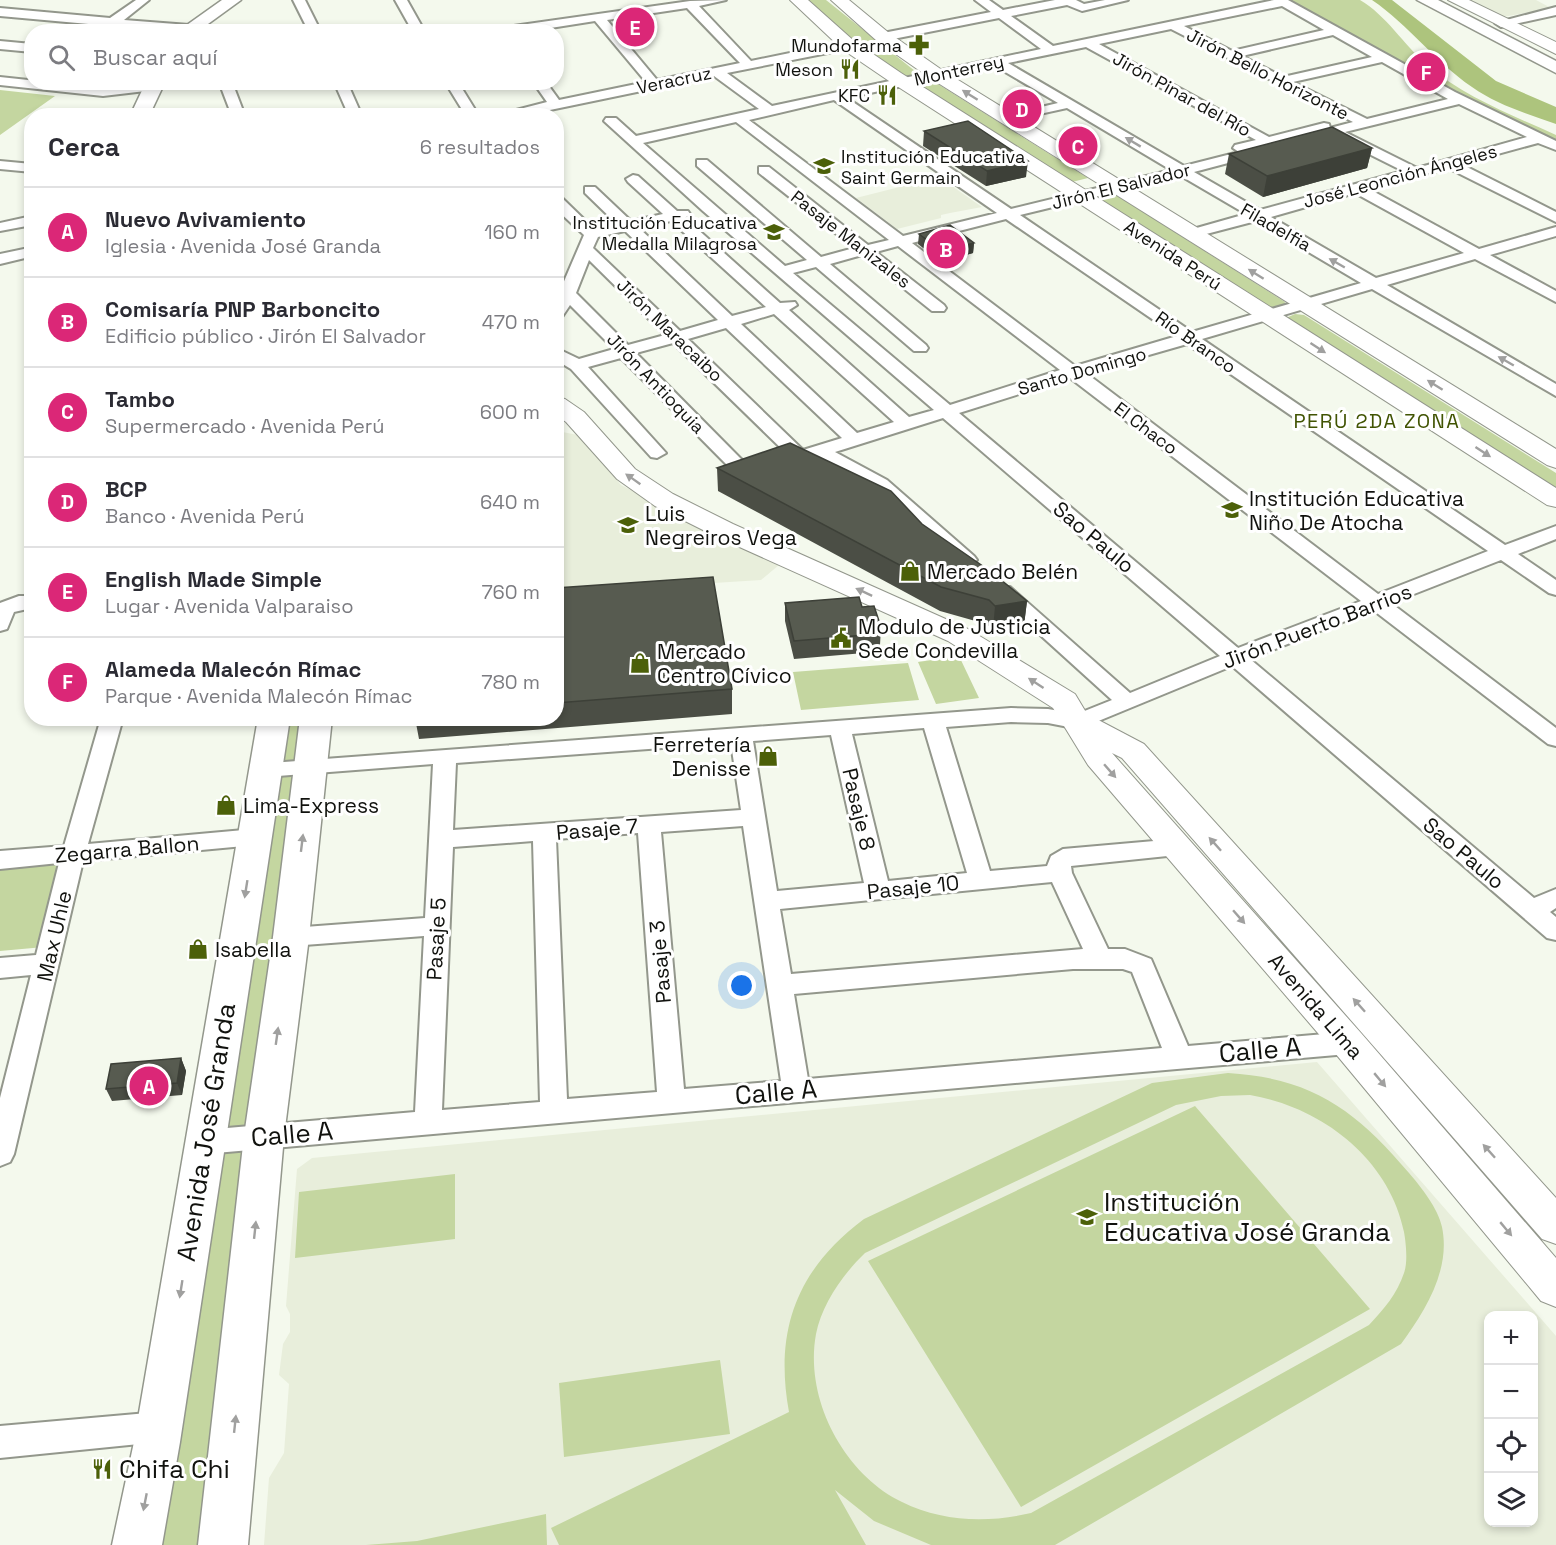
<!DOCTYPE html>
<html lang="es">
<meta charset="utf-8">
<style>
:root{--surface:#fff;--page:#f7f7f7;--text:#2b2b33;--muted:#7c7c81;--line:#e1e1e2;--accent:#db2777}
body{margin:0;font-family:"Space Grotesk",sans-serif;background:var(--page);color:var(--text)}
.controls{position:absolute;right:18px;bottom:18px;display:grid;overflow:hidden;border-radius:12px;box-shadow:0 3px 9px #0003}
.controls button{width:54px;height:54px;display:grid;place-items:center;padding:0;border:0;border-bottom:2px solid var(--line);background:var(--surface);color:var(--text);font:30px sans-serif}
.you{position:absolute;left:742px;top:986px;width:21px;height:21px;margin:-15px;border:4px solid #fff;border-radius:50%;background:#1a73e8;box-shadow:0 0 0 9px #1a73e833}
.badge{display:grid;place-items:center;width:39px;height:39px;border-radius:50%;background:var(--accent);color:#fff;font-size:20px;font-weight:700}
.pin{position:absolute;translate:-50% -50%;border:3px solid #fff;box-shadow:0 2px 6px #0006}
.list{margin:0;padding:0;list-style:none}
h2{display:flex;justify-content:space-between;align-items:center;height:78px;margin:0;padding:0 24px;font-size:26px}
h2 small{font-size:20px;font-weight:400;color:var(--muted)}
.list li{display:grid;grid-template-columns:39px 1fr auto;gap:18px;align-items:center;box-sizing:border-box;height:90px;padding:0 24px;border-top:2px solid var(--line)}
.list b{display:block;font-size:22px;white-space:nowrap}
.list p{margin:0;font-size:20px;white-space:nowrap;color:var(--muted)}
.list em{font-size:20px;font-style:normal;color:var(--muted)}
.icon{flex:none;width:33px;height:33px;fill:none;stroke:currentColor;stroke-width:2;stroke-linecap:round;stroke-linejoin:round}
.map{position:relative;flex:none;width:1556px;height:1545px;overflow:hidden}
.search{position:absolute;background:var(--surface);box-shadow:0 3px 9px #0003;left:24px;top:24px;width:540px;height:66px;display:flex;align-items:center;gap:15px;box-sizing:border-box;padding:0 21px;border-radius:24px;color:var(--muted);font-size:22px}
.panel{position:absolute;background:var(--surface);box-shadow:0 3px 9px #0003;left:24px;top:108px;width:540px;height:618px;border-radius:24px}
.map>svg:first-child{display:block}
.built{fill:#e8eedb;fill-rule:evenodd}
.green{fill:#c4d6a0;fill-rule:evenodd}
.water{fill:#adc47d}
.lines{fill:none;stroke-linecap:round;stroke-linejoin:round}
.minor-casing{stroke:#93978c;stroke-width:4}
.secondary-casing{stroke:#93978c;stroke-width:2}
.primary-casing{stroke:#93978c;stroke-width:3}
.motorway-casing{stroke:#93978c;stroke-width:3}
.minor{fill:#fff;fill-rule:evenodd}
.secondary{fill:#fff;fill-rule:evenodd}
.primary{fill:#fff;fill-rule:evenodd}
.motorway{fill:#fff;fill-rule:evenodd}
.wall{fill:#4b4e45}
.shaded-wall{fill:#3d4038}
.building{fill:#575b50;stroke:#3d4038;stroke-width:1.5}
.oneway{fill:#a0a09f}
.labels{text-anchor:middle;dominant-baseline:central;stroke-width:6;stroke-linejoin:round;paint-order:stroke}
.far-poi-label{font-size:18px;fill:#11120e;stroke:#fff;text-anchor:end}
.far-street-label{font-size:18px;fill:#11120e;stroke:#fff}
.far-quarter-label{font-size:20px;letter-spacing:1.5px;fill:#415403;stroke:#fff}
.poi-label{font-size:21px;fill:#11120e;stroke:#fff;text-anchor:start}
.street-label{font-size:21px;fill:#11120e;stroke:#fff}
.near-street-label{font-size:26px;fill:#11120e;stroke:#fff}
.near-poi-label{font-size:26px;fill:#11120e;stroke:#fff;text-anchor:start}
</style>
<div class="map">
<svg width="1556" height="1545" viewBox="0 0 1556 1545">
<rect width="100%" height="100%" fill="#f4f9ed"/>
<path class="built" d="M1467 0H1536L1551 8 1503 17Z
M939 177 982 207 950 213 941 215V218L897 229 856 198Z
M557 431 578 435 621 485 779 565 761 580 557 593Z
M1317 1062 1556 1336V1545H264L269 1478 284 1453 289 1384 279 1375 283 1344 290 1332V1314L286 1306 297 1169 312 1158ZM1488 1316H1534V1522H1488Z"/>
<path class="green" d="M806 0H826L920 75 905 76 856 44Z
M1286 0H1360C1386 15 1404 45 1426 64 1464 97 1512 115 1556 135V144L1455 95Z
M933 81 1088 178 1072 182 917 84Z
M0 90 55 96 0 135Z
M1110 195 1118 196 1285 302 1284 305 1268 308 1100 200 1101 197Z
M1295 314 1304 315 1556 473V491L1286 318Z
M959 656 979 698 936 704 918 662Z
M908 663 919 700 801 710 793 672Z
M291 719H308L211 1545H152Z
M64 864 44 947 0 951V870Z
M1228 1073C1312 1078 1356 1110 1409 1173 1421 1187 1438 1208 1442 1227 1451 1270 1425 1311 1401 1344L1055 1545H931L874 1521 835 1490 866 1545H559L551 1528 789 1412C774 1330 797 1269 864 1219L1152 1083ZM1250 1095C1321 1107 1389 1158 1404 1232 1406 1243 1408 1262 1404 1273 1397 1294 1384 1309 1369 1325L1031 1513C988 1523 942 1522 902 1502 844 1474 804 1399 816 1334 822 1304 843 1274 865 1253L1176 1105 1221 1096Z
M1195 1106 1370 1309 1021 1507 868 1261Z
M455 1174V1239L295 1258 299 1192Z
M720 1360 730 1434 564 1457 559 1383Z
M546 1514 547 1545H366L417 1541Z"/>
<path class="water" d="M1372 0H1392L1496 81 1556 107V124C1528 114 1497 105 1472 87 1435 62 1409 25 1372 0Z"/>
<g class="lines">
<g class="minor-casing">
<path id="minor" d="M136 0H149L124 20 189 25 195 29 193 32H177L0 16V8L110 18Z
M293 0H305L321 32H309Z
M395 0H407L425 32H413Z
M726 0 699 6 751 61 848 41 854 45 848 49 727 73 772 106 1041 49 999 18 883 41 877 37 883 33 991 12 975 0H989L1003 10 1055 0H1076L1084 4 1105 0H1128L1082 11 1067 5 1011 16 1053 46 1274 0H1288L1455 92 1556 141V150L1538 143 1461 164 1556 212V222L1448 168 1369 189 1479 249 1556 227V236L1490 255 1556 291V302L1475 259 1387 285 1556 384V396L1372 289 1202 339 1505 545 1556 526V539L1518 554 1556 580V595L1549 593 1501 560 1391 603 1556 728V746L1548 744 1373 610 1250 659 1534 898 1556 889V908L1550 912 1556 917V940L1547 938 1232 666 1079 729 1048 723 1011 722 946 727 990 871 1047 866 1051 856 1063 849 1177 839 1185 841 1189 847 1185 853 1177 855 1071 866 1072 873 1108 949H1125L1151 959 1188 1046 1348 1032 1357 1036 1361 1043 1357 1050 1348 1054 204 1154 194 1150 190 1142 194 1134 204 1130 415 1112 424 936 291 946 282 944 279 937 282 930 291 928 425 918 433 764 265 777 257 774 254 769 257 764 1011 708 1048 709 1077 714 1112 700 996 595 993 591 996 587H1010L1130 693 1220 656 943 418 835 452 887 480 974 556 977 560 967 566 960 564 873 488 818 457 745 474 729 467 621 358 588 367 666 453 657 458 651 457 571 369 556 360V348L579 359 614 349 570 305 562 317 556 319V300L584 235 556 209V196L561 197 594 229 617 224 585 193V187H595L631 221 663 214 628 182 626 179 633 175 638 176 677 211H688L690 214 685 218 780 303 795 302 797 305 789 310 909 417 934 410 703 211 604 121 606 118H616L636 136 759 109 714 76 521 116H493L547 102 533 82H546L559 100 646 82 595 21 525 32H490L492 29 690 1ZM1282 6 1324 30 1232 51 1184 26ZM687 8 740 63 657 80 607 20ZM1171 29 1353 122 1330 128 1329 124 1324 123 1269 137 1099 44ZM1333 35 1372 57 1283 77 1242 56ZM1086 47 1256 140 1235 145 1233 148 1239 152 1184 166 1008 63ZM1382 62 1448 99 1367 119 1293 82ZM995 66 1058 103 1003 116V122L1067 108 1171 170 1011 209 847 98ZM834 100 997 213 903 236 749 120ZM1459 104 1527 137 1417 168 1345 132ZM736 122 889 240 868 245 769 167H759V173L854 248 821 257 707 160H697V166L807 260 785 266 643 143ZM1339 134V139L1403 171 1260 210 1194 172 1262 154 1264 151 1259 147H1278L1279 142 1304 136 1305 140 1310 141ZM1181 176 1246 214 1186 231 1184 234 1186 237 1191 238 1256 221 1361 283 1192 332 1020 215ZM1355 193 1464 253 1376 278 1271 217ZM1006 219 1177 336 1075 366 912 243ZM671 221 766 307 732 316 639 228ZM625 231 718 320 680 331 593 248 598 237ZM898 246 1060 370 950 405 793 273 816 267 914 351H926L928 348 926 345 830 264 862 255 932 311H944L946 308 944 305 876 252ZM589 260 665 335 628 345 576 293ZM774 314 894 422 857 433 741 324ZM726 328 842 438 803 450 688 339ZM673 343 787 454 748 463 741 459 636 353ZM1187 344 1488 551 1378 594 1086 373ZM1070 378 1361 601 1238 648 959 413ZM924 728 967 873 888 881 852 734ZM831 735 864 883 777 891 753 741ZM731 743 741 810 453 830 456 763ZM743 826 781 1081 684 1089 661 832ZM638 833 657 1092 567 1099 556 839ZM533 841 540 1102 442 1110 453 847ZM1052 882 1083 949 791 974 780 909ZM1073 969H1123L1132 972 1162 1048 808 1079 794 994Z
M1556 7V15L1501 27 1495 23Z
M0 41 32 44V52L0 49Z
M0 77 103 88 151 82 160 86 154 90 103 96 0 85Z
M219 82H232L245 116H232Z
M334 82H347L362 116H349Z
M445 82H458L479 116H466Z
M0 161 32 164V172L0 169Z
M32 216V225L0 231V223Z
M24 249 29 251 32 254 29 257 0 264V254Z
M19 596H32V608L14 612 7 629 0 631V603Z
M101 718H123L88 844 255 829 263 831 267 837 263 843 255 845 83 861 14 1154 10 1162 0 1166V1098L31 975 0 978V958L36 955 59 863 0 869V851L64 846Z
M159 1412 170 1416 175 1427 170 1438 159 1442 0 1458V1426Z"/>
</g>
<g class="secondary-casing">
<path id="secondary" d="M790 0H808L854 41 901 73 1556 488V507L1547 505 889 81 842 49Z
M831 0H849L889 33 942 70 1556 449V468L1547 465 930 78 877 41Z
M1448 0H1469L1556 42V54Z
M556 397 565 399 584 412 635 469 673 494 733 524 968 629 1075 694 1087 714 1144 744 1556 1198V1244L1542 1239 1122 758 1112 753 1361 1033 1556 1258V1307L1541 1301 1335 1053 1088 765 1053 708 948 641 715 536 655 506 617 479 566 422 556 415Z"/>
</g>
<g class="primary-casing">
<path id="primary" d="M222 0H241L197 32H177Z
M146 82H165L149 116H130Z
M258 718H290L180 1442 162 1545H112L134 1442Z
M300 718H332L309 937 284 1136 248 1545H198L244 1136 273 937Z"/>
</g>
<g class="motorway-casing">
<path id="motorway" d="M1417 0H1438L1556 61V73Z"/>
</g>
<use href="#minor" class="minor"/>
<use href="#secondary" class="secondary"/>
<use href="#primary" class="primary"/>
<use href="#motorway" class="motorway"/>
</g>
<path class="wall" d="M924 131 1026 177 986 186 923 146Z
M1372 148 1367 168 1263 197 1225 174 1229 154Z
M919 234 974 243 973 253 941 262 918 244Z
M717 468 922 524 1027 601 1024 625 993 629 986 624 940 611 718 491Z
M556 588 732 689V714L419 739 415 718H556Z
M785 603 862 607 881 627 880 645 864 646V653L794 659 785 621Z
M181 1058 186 1071 182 1095 112 1101 106 1089Z"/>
<path class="shaded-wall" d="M1372 148 1367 168 1263 197 1267 176Z
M1028 161 1026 177 986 186 987 171Z
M974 243 973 253 941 262 942 251Z
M1027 601 1024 625 993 629 995 606Z
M181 1058 186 1071 182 1095 177 1083Z"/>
<path class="building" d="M968 121 1028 161 987 171 924 131Z
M1332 127 1372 148 1267 176 1229 154Z
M950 225 974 243 942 251 919 234Z
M790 443 891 491 922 524 990 571 1027 601 995 606 989 600 941 587 717 468Z
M713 577 732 689 556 703V588Z
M859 597 862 607 874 606 881 627 863 628 865 635 794 641 785 603Z
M181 1058 177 1083 106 1089 111 1064Z"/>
<defs><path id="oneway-solid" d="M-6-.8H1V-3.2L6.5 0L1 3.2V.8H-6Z" transform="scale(1.5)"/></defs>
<g class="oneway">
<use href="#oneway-solid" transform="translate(970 95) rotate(-148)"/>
<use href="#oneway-solid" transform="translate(1133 142) rotate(-149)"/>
<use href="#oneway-solid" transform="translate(1337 263) rotate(-150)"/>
<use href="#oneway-solid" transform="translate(1256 274) rotate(-148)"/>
<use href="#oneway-solid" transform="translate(1318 348) rotate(33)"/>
<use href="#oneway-solid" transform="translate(1506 361) rotate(-150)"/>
<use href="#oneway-solid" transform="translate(1435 385) rotate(-148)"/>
<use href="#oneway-solid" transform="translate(1483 452) rotate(33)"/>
<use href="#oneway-solid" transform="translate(633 479) rotate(-145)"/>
<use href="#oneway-solid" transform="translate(864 592) rotate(-155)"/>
<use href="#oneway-solid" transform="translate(1036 683) rotate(-147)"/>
<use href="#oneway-solid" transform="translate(1110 771) rotate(49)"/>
<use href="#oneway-solid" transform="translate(302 843) rotate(-83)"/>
<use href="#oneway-solid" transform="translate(1215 844) rotate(-132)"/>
<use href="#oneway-solid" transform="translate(246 889) rotate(99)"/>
<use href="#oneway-solid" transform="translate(1239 917) rotate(49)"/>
<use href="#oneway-solid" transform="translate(1359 1005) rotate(-132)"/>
<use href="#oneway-solid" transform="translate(277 1036) rotate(-82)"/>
<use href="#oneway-solid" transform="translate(1380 1080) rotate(50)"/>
<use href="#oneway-solid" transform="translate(1489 1151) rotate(-132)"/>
<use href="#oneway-solid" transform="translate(1506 1229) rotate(50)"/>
<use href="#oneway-solid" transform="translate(255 1230) rotate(-84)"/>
<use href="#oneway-solid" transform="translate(181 1289) rotate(99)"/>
<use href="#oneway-solid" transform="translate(235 1424) rotate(-84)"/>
<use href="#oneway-solid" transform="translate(145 1502) rotate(101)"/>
</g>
<defs>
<g id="pharmacy-bare" transform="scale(1.62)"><path d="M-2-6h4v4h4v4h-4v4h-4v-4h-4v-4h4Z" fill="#4c6009" stroke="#fff" stroke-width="2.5" paint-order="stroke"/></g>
<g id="restaurant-bare" transform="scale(1.62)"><path d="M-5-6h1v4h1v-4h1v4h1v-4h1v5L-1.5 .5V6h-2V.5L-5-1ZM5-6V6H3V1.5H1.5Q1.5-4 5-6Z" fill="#4c6009" stroke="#fff" stroke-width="2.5" paint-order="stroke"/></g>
<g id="school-bare" transform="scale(1.62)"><path d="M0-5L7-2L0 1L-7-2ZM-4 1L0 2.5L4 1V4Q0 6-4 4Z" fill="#4c6009" stroke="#fff" stroke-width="2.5" paint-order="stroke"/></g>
<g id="shop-bare" transform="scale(1.62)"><path d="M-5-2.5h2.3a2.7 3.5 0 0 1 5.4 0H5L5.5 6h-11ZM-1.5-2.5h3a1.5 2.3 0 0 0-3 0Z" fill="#4c6009" stroke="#fff" stroke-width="2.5" paint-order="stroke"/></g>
<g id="civic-bare" transform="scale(1.62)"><path d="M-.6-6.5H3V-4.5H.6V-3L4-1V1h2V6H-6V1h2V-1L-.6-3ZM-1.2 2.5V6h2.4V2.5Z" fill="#4c6009" stroke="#fff" stroke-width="2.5" paint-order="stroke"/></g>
</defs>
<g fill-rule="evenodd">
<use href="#pharmacy-bare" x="919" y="45"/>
<use href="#restaurant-bare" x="850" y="69"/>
<use href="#restaurant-bare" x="887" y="95"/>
<use href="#school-bare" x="824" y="166"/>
<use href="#school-bare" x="774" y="232"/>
<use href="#school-bare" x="1232" y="510"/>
<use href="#school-bare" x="628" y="525"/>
<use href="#shop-bare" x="910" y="571"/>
<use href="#civic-bare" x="841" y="638"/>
<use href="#shop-bare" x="640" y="663"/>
<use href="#shop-bare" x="768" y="756"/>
<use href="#shop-bare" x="226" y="805"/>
<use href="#shop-bare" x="198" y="949"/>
<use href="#school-bare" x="1087" y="1217"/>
<use href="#restaurant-bare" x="102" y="1469"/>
</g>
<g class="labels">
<g class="far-poi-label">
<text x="902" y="45">Mundofarma</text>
<text x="833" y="69">Meson</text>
<text x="870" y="95">KFC</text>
<text x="841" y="156" text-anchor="start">Institución Educativa<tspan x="841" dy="21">Saint Germain</tspan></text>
<text x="757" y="222">Institución Educativa<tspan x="757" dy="21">Medalla Milagrosa</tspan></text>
</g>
<g class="far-street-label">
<text transform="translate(959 70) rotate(-12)">Monterrey</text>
<text transform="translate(1268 74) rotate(27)">Jirón Bello Horizonte</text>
<text transform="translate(674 80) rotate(-12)">Veracruz</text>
<text transform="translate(1182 94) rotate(29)">Jirón Pinar del Río</text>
<text transform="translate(1400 176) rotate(-15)">José Leonción Ángeles</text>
<text transform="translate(1121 186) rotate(-14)">Jirón El Salvador</text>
<text transform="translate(1276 227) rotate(30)">Filadelfia</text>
<text transform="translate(851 239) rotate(38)">Pasaje Manizales</text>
<text transform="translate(1173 255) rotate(33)">Avenida Perú</text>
<text transform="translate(670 330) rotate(44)">Jirón Maracaibo</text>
<text transform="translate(1196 342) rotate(35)">Río Branco</text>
<text transform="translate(1082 371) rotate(-16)">Santo Domingo</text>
<text transform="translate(656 383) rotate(46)">Jirón Antioquia</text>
<text transform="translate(1146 428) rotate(37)">El Chaco</text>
</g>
<g class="far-quarter-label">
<text x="1377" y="421">PERÚ 2DA ZONA</text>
</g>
<g class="poi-label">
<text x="1249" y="498">Institución Educativa<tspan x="1249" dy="24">Niño De Atocha</tspan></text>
<text x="645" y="513">Luis<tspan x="645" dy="24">Negreiros Vega</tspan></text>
<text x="927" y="571">Mercado Belén</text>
<text x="858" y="626">Modulo de Justicia<tspan x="858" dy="24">Sede Condevilla</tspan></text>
<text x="657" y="651">Mercado<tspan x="657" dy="24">Centro Cívico</tspan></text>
<text x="751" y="744" text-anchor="end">Ferretería<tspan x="751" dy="24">Denisse</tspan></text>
<text x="243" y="805">Lima-Express</text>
<text x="215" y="949">Isabella</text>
</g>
<g class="street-label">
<text transform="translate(1094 537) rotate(40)">Sao Paulo</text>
<text transform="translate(1317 626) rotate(-21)">Jirón Puerto Barrios</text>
<text transform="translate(859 809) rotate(77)">Pasaje 8</text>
<text transform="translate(597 829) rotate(-5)">Pasaje 7</text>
<text transform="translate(127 849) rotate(-5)">Zegarra Ballon</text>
<text transform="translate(1464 853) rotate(40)">Sao Paulo</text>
<text transform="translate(913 887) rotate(-6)">Pasaje 10</text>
<text transform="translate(54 936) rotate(-77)">Max Uhle</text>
<text transform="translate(436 939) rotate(-87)">Pasaje 5</text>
<text transform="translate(660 962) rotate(-95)">Pasaje 3</text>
<text transform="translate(1316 1006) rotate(49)">Avenida Lima</text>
</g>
<g class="near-street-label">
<text transform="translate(1260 1050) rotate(-5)">Calle A</text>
<text transform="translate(776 1092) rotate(-5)">Calle A</text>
<text transform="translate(206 1132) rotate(-81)">Avenida José Granda</text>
<text transform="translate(292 1134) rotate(-5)">Calle A</text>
</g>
<g class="near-poi-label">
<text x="1104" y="1202">Institución<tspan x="1104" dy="30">Educativa José Granda</tspan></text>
<text x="119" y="1469">Chifa Chi</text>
</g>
</g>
</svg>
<div class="controls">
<button>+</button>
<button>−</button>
<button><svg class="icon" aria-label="locate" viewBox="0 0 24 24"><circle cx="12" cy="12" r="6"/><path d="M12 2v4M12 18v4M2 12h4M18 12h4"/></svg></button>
<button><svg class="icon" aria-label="layers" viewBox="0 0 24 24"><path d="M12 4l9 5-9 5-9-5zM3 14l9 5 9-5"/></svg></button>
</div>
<div class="you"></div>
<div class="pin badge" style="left:149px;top:1086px">A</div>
<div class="pin badge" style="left:946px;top:249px">B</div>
<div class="pin badge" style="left:1078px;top:146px">C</div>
<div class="pin badge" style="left:1022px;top:109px">D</div>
<div class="pin badge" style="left:635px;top:27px">E</div>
<div class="pin badge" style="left:1426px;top:72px">F</div>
<div class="search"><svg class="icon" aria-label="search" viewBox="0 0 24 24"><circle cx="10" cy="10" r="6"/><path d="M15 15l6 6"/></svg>Buscar aquí</div>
<section class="panel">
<h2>Cerca<small>6 resultados</small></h2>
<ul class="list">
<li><span class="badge">A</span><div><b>Nuevo Avivamiento</b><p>Iglesia · Avenida José Granda</p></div><em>160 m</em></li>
<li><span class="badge">B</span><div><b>Comisaría PNP Barboncito</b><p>Edificio público · Jirón El Salvador</p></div><em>470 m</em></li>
<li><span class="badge">C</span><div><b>Tambo</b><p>Supermercado · Avenida Perú</p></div><em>600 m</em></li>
<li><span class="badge">D</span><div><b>BCP</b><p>Banco · Avenida Perú</p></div><em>640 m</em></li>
<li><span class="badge">E</span><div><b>English Made Simple</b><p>Lugar · Avenida Valparaiso</p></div><em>760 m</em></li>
<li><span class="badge">F</span><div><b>Alameda Malecón Rímac</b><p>Parque · Avenida Malecón Rímac</p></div><em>780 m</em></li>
</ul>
</section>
</div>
